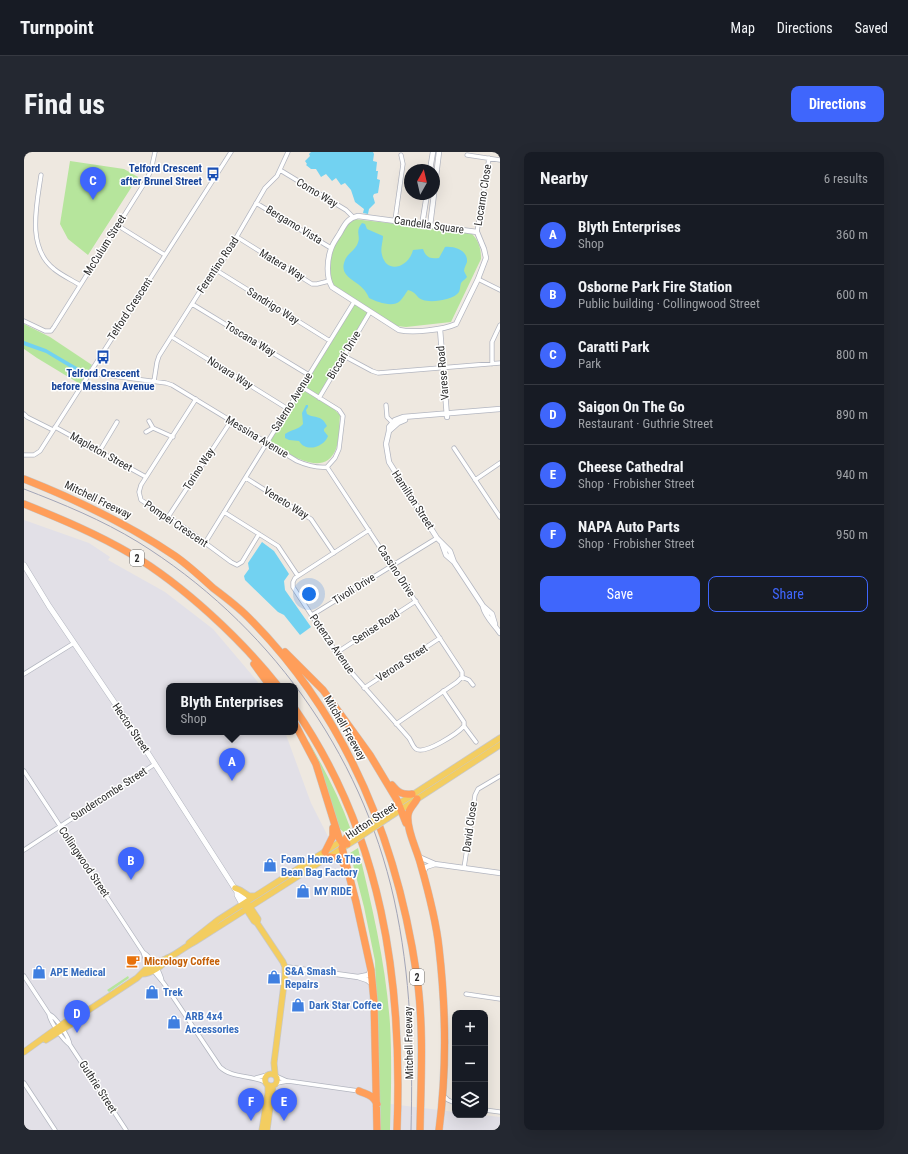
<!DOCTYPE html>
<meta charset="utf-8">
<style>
:root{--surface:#171b24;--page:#242831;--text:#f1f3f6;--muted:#9ea1a6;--line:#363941;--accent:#3f66fc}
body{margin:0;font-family:"Roboto Condensed",sans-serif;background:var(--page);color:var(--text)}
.controls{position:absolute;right:12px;bottom:12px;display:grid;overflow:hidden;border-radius:8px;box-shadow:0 4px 16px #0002}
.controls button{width:36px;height:36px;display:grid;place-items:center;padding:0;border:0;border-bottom:1px solid var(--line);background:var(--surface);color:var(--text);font:20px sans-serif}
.compass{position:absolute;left:380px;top:12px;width:36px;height:36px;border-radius:50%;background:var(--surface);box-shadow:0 4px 16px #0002;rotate:8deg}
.you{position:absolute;left:285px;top:442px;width:14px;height:14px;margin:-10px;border:3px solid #fff;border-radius:50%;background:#1a73e8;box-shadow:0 0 0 6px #1a73e833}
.badge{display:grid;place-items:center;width:26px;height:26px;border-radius:50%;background:var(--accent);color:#fff;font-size:13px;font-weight:700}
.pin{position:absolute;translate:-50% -33px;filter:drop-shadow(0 1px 2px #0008)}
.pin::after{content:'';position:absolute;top:21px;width:14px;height:12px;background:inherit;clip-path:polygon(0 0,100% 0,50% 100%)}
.popup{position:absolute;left:142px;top:531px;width:132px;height:52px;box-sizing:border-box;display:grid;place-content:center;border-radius:8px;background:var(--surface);filter:drop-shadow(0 1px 3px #0005);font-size:13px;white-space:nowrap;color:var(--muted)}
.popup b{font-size:15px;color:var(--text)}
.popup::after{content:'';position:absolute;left:50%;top:100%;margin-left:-8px;border:8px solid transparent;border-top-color:var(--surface)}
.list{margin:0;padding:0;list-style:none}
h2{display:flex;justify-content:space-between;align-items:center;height:52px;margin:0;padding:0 16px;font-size:17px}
h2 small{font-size:13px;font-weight:400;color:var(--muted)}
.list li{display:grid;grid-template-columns:26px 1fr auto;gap:12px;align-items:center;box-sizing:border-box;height:60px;padding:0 16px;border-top:1px solid var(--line)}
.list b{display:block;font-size:15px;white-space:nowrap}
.list p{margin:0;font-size:13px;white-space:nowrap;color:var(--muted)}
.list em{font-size:13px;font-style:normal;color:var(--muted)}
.actions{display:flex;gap:8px;padding:12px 16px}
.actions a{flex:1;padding:9px 0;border:1px solid var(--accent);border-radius:8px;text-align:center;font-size:14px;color:var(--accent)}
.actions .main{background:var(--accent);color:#fff}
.icon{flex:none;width:22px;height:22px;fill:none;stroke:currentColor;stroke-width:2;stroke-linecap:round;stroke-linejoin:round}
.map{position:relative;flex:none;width:476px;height:978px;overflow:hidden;border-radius:8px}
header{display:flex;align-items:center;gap:24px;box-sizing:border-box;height:56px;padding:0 20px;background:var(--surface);border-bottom:1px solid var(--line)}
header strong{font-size:19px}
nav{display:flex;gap:22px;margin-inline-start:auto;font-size:14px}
.intro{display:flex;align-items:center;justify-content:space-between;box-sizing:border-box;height:96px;padding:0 24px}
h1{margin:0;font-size:28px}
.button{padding:10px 18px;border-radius:8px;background:var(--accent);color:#fff;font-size:14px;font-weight:700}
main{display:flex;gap:24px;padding:0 24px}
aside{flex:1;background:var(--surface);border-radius:8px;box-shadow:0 4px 16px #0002}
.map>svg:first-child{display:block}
.industrial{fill:#e2e0e7}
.green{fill:#b6e59c}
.water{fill:#72d2f1}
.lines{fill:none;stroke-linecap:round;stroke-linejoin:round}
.minor-casing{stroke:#b3b6c0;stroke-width:5}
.tertiary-casing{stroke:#b3b6c0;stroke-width:6}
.secondary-casing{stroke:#b3b6c0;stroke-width:6}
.primary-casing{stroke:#c8c8c8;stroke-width:7}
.motorway-casing{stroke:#c8c8c8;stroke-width:8}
.minor{stroke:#fff;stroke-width:3.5}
.tertiary{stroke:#fff;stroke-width:4.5}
.secondary{stroke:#fff;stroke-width:5}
.primary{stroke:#f3cd60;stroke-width:5.5}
.motorway{stroke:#ff9e5a;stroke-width:7}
.rail{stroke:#a2a5b7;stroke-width:1}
.primary-bridge-casing{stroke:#c8c8c8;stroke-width:7;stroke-linecap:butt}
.primary-bridge{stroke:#f3cd60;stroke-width:5.5}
.labels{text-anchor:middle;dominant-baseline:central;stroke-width:3;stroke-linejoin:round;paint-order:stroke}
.shield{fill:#fff;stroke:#6c6c6c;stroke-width:1}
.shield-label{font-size:10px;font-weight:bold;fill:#2d2d2d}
.transit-label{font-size:11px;font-weight:bold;fill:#164399;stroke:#fff;text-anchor:end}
.street-label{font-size:11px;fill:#2d2d2d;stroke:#fff}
.shop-label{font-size:11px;font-weight:bold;fill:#366cbe;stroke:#fff;text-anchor:start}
.food-label{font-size:11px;font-weight:bold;fill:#c56008;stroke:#fff;text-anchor:start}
</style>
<header>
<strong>Turnpoint</strong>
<nav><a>Map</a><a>Directions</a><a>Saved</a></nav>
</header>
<div class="intro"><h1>Find us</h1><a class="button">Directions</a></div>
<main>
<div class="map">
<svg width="476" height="978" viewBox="0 0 476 978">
<rect width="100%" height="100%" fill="#eee8e0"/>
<path class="industrial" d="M0 368 65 391 86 405 84 408 141 440 189 477 233 529 236 534H145V580H261L287 651 319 714 340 793 347 836 351 950 431 960V963H459L476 965V978H0Z"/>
<path class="green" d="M46 9 100 17 114 25 64 103 44 87 36 72Z
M329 67 446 80C455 88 457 96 457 107L427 170 382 175 373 174 340 155 309 134C304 126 305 108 308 99 311 90 322 72 329 67Z
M330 151 344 160 294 244 278 234Z
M0 172 26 185 68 213 56 232 13 206 0 197Z
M277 236 308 255 316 263C315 273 316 287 312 297 300 328 262 300 244 290Z
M285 590C301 618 316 647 327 678L321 681 316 677 296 617 283 591Z
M334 696C348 754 362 812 366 872 368 907 367 943 366 978H357L351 809 340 755 326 701Z
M104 824 105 826 85 840 83 838Z"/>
<path class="water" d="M287 0H349L350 2 349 9 353 10 352 19H354L353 27 356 28 354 41 350 42 349 44 351 51 345 57 344 62 339 61 340 57 331 50 327 38 321 31 317 33 312 26 308 29 302 22 297 25 292 17H287L282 13 283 12 281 9 286 4 285 2Z
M338 71 341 72 343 77 359 84C359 90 356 97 358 103 363 123 385 115 389 98L399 97C402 106 407 107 415 106L421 95C430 94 444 98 443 110 442 113 440 116 440 119L443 125C441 128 439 128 437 131 436 134 436 138 435 140 430 148 407 151 399 148 392 146 393 140 384 138 381 142 379 146 376 149 369 156 353 150 345 146 338 127 313 128 321 108 324 101 330 99 333 93 338 83 330 81 338 71Z
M0 189 22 197 58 218 55 221 22 201 2 194 0 193Z
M282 253H284V255L282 258 283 262C291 267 297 262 303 274L300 277V279L304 284C300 295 282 301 275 289L265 288 261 286V282C268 277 274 278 279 272L278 261Z
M238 390 250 399 265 422 260 429 261 438 287 475 276 483 260 463 254 460 221 428 220 424 225 417 224 411Z"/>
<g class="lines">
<g class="minor-casing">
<path id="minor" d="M443 3 476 8
M256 18 322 58 329 65
M17 23C13 52 2 95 30 117 37 123 48 128 56 133
M232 51 307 96
M371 68 379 12 377 3
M93 73 141 103
M453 80 465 6
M213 85 288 132H293L305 129
M192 118 306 189
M454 127 476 138
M168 152 285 223
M0 169 21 179H27L30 175 123 27 127 18 131 0
M148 185 264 257
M320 204 348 219 354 221 476 211
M468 212V190L476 173
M65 221 142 231 148 233 273 309C282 313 293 316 303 315L311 306 315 297 319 264 315 258 278 235
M130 229 133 210 135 204 185 125 198 110 241 36 253 24 264 0
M295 246 346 160
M172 247 117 333 115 340 117 348 161 376 207 410 213 413 218 410 235 382
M362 253 363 265 370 272
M0 262 3 265 29 278
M125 269 129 276 149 285
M31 275 122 325
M122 280 129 276
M430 296 476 365
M75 300 93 270
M0 303H10L16 299 207 0
M303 315 438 520V525L433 530 372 572
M222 326 287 367 310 401
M451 328 476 311
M200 360 254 394 274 424
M144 365 207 269
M345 378 271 426 269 430V435L320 512 385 586C387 589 389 595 392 597 401 603 434 581 440 574V570L419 539
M181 391 330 150
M288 463 413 386
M312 501 392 449
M0 522 50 491
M438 525 445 528 449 533
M340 536 416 486
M440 574 452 590
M0 619 119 800C122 813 134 823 141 833L196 915C207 926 226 923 241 930
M0 698 131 612
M440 716 451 643 454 637 476 624
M119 800C128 806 136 819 138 829
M0 824 25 862C26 870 39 888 46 893
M442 842 476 847
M25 862C32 865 45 885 46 893L102 978
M252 924 263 929
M232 926 243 923
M0 931 31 978
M253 931 264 929 335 939
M419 943 424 948 431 951
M461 958 476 960"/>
</g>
<g class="tertiary-casing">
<path id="tertiary" d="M406 18 409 0
M410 41 415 0
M334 64 453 80 460 97 462 106 454 127 432 172C419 178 389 181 375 178L308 135C302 125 303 108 307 97 309 91 313 86 316 81 321 72 324 66 334 64Z
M398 73 403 42
M406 74 410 42
M416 177 423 265
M365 279 374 271 381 268
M418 392 422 403 430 410 459 454 468 462 471 472
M430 410 426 399 413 386 365 310 362 292 365 279V275L371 268 379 265 476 257
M459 455C462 466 470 472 476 481
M395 705 411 712 476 721
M399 720 402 715 411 712
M261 815 334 825 344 823 347 818
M334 825 343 828 348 832"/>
</g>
<g class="secondary-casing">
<path id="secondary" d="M0 413 25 454 111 581 213 740 216 741 222 750
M213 740V743L218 752"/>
</g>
<g class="primary-casing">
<path id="primary" d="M362 660 476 586
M364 666 476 593
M211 736 216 738 225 744H230
M224 752 234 767 233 771
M221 755 230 769 233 771 259 810 261 815V824L250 911 251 922
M165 791 194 768 222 750 333 679
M118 822C126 822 140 814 143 806
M22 888 52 869 54 865
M0 900 40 871 50 865H54L113 826C116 823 119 820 122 817 129 812 137 809 144 806 154 801 162 794 172 789L331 688
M241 928a6 6 0 1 1 12 0a6 6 0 1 1-12 0Z
M238 978 244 941V933
M243 978 249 934"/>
</g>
<g class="motorway-casing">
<path id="motorway" d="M0 327C53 348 104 372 151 404 164 413 177 425 189 436 201 445 213 454 224 465 323 564 373 688 393 825 400 876 397 927 396 978
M0 352C37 367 73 382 107 402 159 433 217 487 254 534
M261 500 299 538 346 603 373 648 382 671
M230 512 246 534
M271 557C358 683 379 829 373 978
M271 572 292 612 315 686 319 692H323
M368 633C374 641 379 643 388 642
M393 647C390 653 385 656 384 663 382 676 392 696 396 710 404 738 412 767 415 796 422 857 423 917 415 978
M323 685 318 696 332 750 347 818 350 849 353 978
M301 700 309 684V676
M304 705 315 706 322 715
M335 939C344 943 349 943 353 952"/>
</g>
<use href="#minor" class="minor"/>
<use href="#tertiary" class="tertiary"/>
<use href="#secondary" class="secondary"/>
<use href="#primary" class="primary"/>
<use href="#motorway" class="motorway"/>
<path class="rail" d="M0 337C39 352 78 368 114 390 243 470 337 599 370 747 387 824 389 900 387 978"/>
<g class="primary-bridge-casing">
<path id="primary-bridge" d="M333 679 362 660
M331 688 364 666"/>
</g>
<use href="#primary-bridge" class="primary-bridge"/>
</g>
<defs>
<g id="bus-bare" transform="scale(1.08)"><path d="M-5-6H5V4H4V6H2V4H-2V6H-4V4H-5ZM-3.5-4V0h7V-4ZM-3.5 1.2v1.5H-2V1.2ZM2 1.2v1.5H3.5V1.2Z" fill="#1a4fb4" stroke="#fff" stroke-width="2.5" paint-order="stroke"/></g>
<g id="shop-bare" transform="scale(1.08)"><path d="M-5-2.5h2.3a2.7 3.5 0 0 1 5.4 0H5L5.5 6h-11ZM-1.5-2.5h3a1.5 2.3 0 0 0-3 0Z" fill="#3f7fe0" stroke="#fff" stroke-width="2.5" paint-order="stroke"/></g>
<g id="cafe-bare" transform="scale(1.08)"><path d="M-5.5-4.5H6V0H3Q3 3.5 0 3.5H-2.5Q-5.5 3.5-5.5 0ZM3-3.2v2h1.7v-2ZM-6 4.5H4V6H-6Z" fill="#e8710a" stroke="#fff" stroke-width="2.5" paint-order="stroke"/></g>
</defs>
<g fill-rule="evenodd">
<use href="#bus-bare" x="189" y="22"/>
<use href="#bus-bare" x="79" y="205"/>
<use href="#shop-bare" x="246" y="713"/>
<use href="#shop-bare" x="279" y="739"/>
<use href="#cafe-bare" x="109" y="809"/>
<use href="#shop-bare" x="15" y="820"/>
<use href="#shop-bare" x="250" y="825"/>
<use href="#shop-bare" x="128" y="840"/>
<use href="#shop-bare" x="274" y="853"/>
<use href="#shop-bare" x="150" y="870"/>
</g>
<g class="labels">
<g class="shield">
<rect x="106" y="398" width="14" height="16" rx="3"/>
<rect x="386" y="817" width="14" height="16" rx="3"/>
</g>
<g class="shield-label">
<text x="113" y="406">2</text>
<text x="393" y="825">2</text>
</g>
<g class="transit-label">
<text x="178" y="16">Telford Crescent<tspan x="178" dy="13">after Brunel Street</tspan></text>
<text x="79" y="221" text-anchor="middle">Telford Crescent<tspan x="79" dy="13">before Messina Avenue</tspan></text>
</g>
<g class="street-label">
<text transform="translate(293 41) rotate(31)">Como Way</text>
<text transform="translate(459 43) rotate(-81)">Locarno Close</text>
<text transform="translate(270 73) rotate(31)">Bergamo Vista</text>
<text transform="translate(405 73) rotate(8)">Candella Square</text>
<text transform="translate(81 93) rotate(-58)">McCulum Street</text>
<text transform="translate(194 113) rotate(-56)">Ferentino Road</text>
<text transform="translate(258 113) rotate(31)">Matera Way</text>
<text transform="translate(249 154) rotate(32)">Sandrigo Way</text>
<text transform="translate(106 157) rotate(-57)">Telford Crescent</text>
<text transform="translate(226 187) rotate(31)">Toscana Way</text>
<text transform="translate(320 203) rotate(-59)">Biccari Drive</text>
<text transform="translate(206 221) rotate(32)">Novara Way</text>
<text transform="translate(419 221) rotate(-95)">Varese Road</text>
<text transform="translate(268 250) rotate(-58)">Salerno Avenue</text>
<text transform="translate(233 285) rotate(31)">Messina Avenue</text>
<text transform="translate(77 300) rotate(29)">Mapleton Street</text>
<text transform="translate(175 317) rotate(-57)">Torino Way</text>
<text transform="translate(74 348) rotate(26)">Mitchell Freeway</text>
<text transform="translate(389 348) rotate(57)">Hamilton Street</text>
<text transform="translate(262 351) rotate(32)">Veneto Way</text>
<text transform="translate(152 372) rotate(34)">Pompei Crescent</text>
<text transform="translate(372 419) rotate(57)">Cassino Drive</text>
<text transform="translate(330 437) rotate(-32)">Tivoli Drive</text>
<text transform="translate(352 475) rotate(-33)">Senise Road</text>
<text transform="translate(308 492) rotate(55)">Potenza Avenue</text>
<text transform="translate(378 511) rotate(-33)">Verona Street</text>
<text transform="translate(107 576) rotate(56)">Hector Street</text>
<text transform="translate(321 576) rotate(60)">Mitchell Freeway</text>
<text transform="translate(85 642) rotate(-33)">Sundercombe Street</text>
<text transform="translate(347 669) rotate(-33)">Hutton Street</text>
<text transform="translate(446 675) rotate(-82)">David Close</text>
<text transform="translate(60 710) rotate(56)">Collingwood Street</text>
<text transform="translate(385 891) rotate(-91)">Mitchell Freeway</text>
<text transform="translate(74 935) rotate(57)">Guthrie Street</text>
</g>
<g class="shop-label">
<text x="257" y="707">Foam Home &amp; The<tspan x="257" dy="13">Bean Bag Factory</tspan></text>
<text x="290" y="739">MY RIDE</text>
<text x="261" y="819">S&amp;A Smash<tspan x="261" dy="13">Repairs</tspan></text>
<text x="26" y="820">APE Medical</text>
<text x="139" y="840">Trek</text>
<text x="285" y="853">Dark Star Coffee</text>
<text x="161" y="864">ARB 4x4<tspan x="161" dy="13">Accessories</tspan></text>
</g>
<g class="food-label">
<text x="120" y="809">Micrology Coffee</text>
</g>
</g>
</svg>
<div class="controls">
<button>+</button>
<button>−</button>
<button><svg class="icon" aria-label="layers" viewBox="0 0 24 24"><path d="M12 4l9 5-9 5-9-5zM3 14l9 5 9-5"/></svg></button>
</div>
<svg class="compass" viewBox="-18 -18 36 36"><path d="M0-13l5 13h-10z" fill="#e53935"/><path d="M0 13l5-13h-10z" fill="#9ea1a6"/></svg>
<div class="you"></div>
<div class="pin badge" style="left:208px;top:629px">A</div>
<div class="popup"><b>Blyth Enterprises</b>Shop</div>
<div class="pin badge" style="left:107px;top:728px">B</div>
<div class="pin badge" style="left:69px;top:48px">C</div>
<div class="pin badge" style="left:53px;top:881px">D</div>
<div class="pin badge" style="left:260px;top:969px">E</div>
<div class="pin badge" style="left:227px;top:969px">F</div>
</div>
<aside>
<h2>Nearby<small>6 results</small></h2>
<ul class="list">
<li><span class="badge">A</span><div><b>Blyth Enterprises</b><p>Shop</p></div><em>360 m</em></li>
<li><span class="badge">B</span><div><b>Osborne Park Fire Station</b><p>Public building · Collingwood Street</p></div><em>600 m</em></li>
<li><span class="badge">C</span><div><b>Caratti Park</b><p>Park</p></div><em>800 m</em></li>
<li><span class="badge">D</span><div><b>Saigon On The Go</b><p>Restaurant · Guthrie Street</p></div><em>890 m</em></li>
<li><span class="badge">E</span><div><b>Cheese Cathedral</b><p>Shop · Frobisher Street</p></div><em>940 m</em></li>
<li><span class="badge">F</span><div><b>NAPA Auto Parts</b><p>Shop · Frobisher Street</p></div><em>950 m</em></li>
</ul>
<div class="actions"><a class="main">Save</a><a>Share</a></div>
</aside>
</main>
